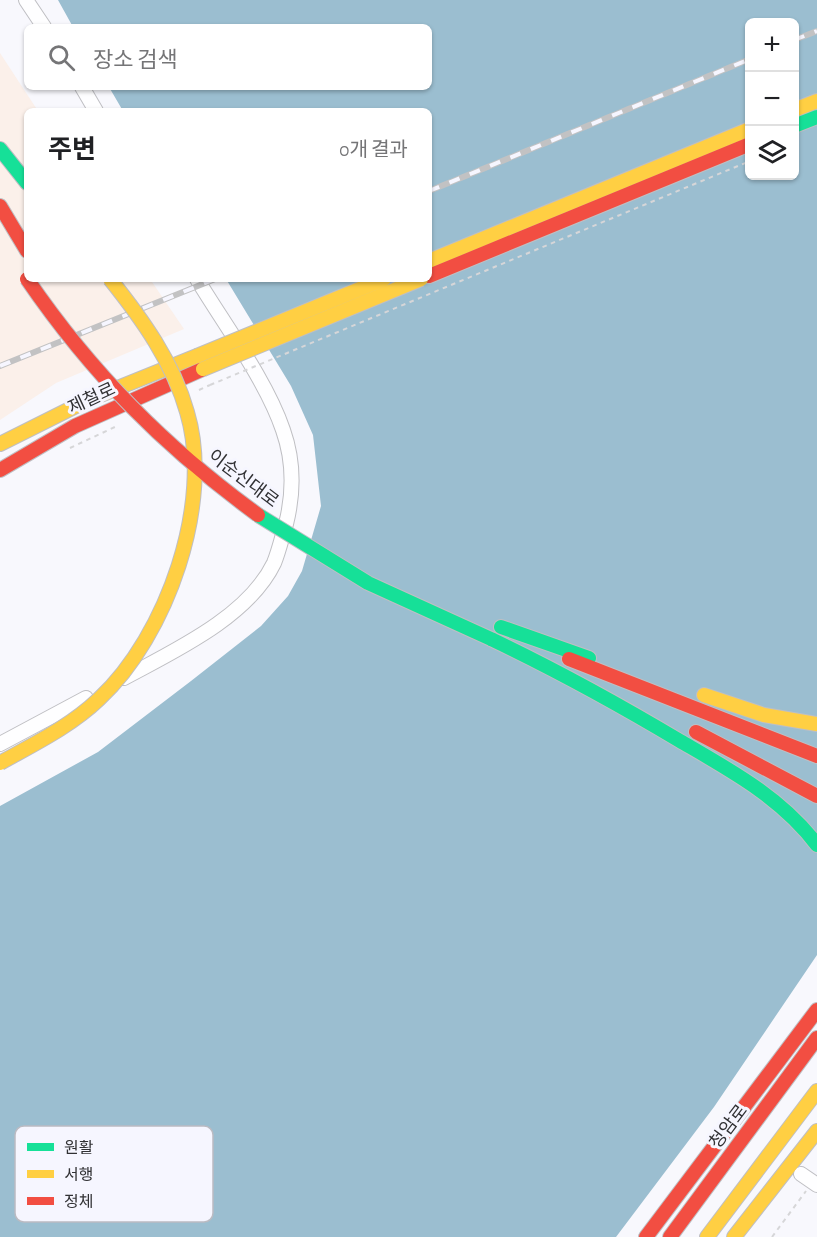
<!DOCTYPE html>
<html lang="ko">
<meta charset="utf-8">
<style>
:root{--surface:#fff;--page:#f6f6f6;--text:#202124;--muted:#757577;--line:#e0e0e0}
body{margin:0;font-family:"Alegreya Sans","Noto Sans KR",sans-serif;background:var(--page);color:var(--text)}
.controls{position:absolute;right:18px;top:18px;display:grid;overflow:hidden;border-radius:9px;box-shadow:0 2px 4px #0004}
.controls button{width:54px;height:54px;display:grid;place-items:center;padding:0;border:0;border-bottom:2px solid var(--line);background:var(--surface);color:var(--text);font:30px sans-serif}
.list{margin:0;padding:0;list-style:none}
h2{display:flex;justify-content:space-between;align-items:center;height:78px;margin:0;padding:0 24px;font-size:26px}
h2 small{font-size:20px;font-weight:400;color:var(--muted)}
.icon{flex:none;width:33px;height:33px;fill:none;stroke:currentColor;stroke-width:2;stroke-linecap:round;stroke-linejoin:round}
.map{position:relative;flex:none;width:817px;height:1237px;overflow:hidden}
.search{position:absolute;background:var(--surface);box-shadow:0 2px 4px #0004;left:24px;top:24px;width:408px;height:66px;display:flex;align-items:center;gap:15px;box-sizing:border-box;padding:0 21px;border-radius:9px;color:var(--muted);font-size:22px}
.panel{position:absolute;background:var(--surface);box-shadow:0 2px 4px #0004;left:24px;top:108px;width:408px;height:174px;border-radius:9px}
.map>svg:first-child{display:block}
.industrial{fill:#fbf0ea}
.water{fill:#9bbed0;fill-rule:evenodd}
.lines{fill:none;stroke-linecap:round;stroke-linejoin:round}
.street-casing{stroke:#bfbfc3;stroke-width:16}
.fast-casing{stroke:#bfbfc3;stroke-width:16}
.slow-casing{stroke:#bfbfc3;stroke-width:16}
.jam-casing{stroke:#bfbfc3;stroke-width:16}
.path{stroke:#d6d6d8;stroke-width:2;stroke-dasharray:4.5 4.5;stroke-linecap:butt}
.street{stroke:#fefeff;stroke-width:14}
.fast{stroke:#16e098;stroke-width:14}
.slow{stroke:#ffcf43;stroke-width:14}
.jam{stroke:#f24e42;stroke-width:14}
.rail-casing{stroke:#c2c2c3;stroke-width:6}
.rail{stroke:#f6f6ff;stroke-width:4;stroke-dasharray:11;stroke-linecap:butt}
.fast-bridge-casing{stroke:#bfbfc3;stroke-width:16;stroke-linecap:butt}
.slow-bridge-casing{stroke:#bfbfc3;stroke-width:16;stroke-linecap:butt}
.jam-bridge-casing{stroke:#bfbfc3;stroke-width:16;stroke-linecap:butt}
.path-bridge{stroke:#d6d6d8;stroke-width:2;stroke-dasharray:4.5 4.5;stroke-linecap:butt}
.fast-bridge{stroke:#16e098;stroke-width:14}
.slow-bridge{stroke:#ffcf43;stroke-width:14}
.jam-bridge{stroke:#f24e42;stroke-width:14}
.labels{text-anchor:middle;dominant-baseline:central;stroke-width:6;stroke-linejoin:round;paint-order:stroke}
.street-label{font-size:18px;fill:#313134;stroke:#f6f6ff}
.key{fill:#f6f6ff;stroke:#bbbbc2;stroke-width:1.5}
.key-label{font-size:16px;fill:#313134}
</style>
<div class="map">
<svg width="817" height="1237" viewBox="0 0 817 1237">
<rect width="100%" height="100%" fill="#f8f8fd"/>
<path class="industrial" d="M0 53 38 111H27V279H150L184 329 56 383 0 420Z"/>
<path class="water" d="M58 0H817V955L714 1107 616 1237H0V806L98 752 191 681 261 626 288 596 302 571 321 506 313 435 291 386 226 279H429V111H123L109 87H429V27H73ZM750 22H794V176H750Z"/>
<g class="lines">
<g class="street-casing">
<path id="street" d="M26 0 44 27
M82 87 96 111
M124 678C174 651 248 617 274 563 279 551 282 537 286 524 294 492 294 461 283 430 266 380 224 324 197 279
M0 744 86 698
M801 1174 817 1185"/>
</g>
<g class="fast-casing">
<path id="fast" d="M794 126 817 117
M0 149 27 183
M501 627 589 658
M491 639C556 670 618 704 680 741 730 770 782 798 817 845"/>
</g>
<g class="slow-casing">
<path id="slow" d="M794 110 817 101
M429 261 750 129
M0 444 88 400 197 356
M704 695 764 715 817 724
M707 1237 817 1091
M734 1237 817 1131"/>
</g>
<g class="jam-casing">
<path id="jam" d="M0 206 27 251
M429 276 750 144
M0 470 75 426 203 369
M569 659 817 756
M696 732 817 796
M646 1237 817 1010
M670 1237 817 1038"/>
</g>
<path class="path" d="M199 390 210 385
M70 448 117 426
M772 1237 806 1191"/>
<use href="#street" class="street"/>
<use href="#fast" class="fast"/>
<use href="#slow" class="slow"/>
<use href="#jam" class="jam"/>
<g class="rail-casing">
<path id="rail" d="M794 40 817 31
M429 191 750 59
M0 366 215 279"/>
</g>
<use href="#rail" class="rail"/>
<g class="fast-bridge-casing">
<path id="fast-bridge" d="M258 515 368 583 491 639"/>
</g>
<g class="slow-bridge-casing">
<path id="slow-bridge" d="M197 356 384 279
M203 369 421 279
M0 763C34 744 71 726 99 699 167 636 214 502 187 412 173 362 142 319 110 279"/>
</g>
<g class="jam-bridge-casing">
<path id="jam-bridge" d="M27 279C92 374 165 447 258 515"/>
</g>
<path class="path-bridge" d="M210 385 750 161"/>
<use href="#fast-bridge" class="fast-bridge"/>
<use href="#slow-bridge" class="slow-bridge"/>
<use href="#jam-bridge" class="jam-bridge"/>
</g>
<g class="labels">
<g class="street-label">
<text transform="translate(92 399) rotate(-25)">제철로</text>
<text transform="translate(243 479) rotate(37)">이순신대로</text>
<text transform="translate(729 1127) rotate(-53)">청암로</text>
</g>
</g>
<rect x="15" y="1126" width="198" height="96" rx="9" class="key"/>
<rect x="27" y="1143" width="27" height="8" fill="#16e098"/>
<rect x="27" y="1170" width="27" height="8" fill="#ffcf43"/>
<rect x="27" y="1197" width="27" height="8" fill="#f24e42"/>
<g class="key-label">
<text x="64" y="1153">원활</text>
<text x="64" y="1180">서행</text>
<text x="64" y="1207">정체</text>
</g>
</svg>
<div class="controls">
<button>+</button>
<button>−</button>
<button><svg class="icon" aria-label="layers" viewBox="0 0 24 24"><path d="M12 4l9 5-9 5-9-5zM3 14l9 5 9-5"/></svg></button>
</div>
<div class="search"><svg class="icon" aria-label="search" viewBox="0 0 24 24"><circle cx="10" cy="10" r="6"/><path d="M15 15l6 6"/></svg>장소 검색</div>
<section class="panel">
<h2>주변<small>0개 결과</small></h2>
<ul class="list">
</ul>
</section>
</div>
